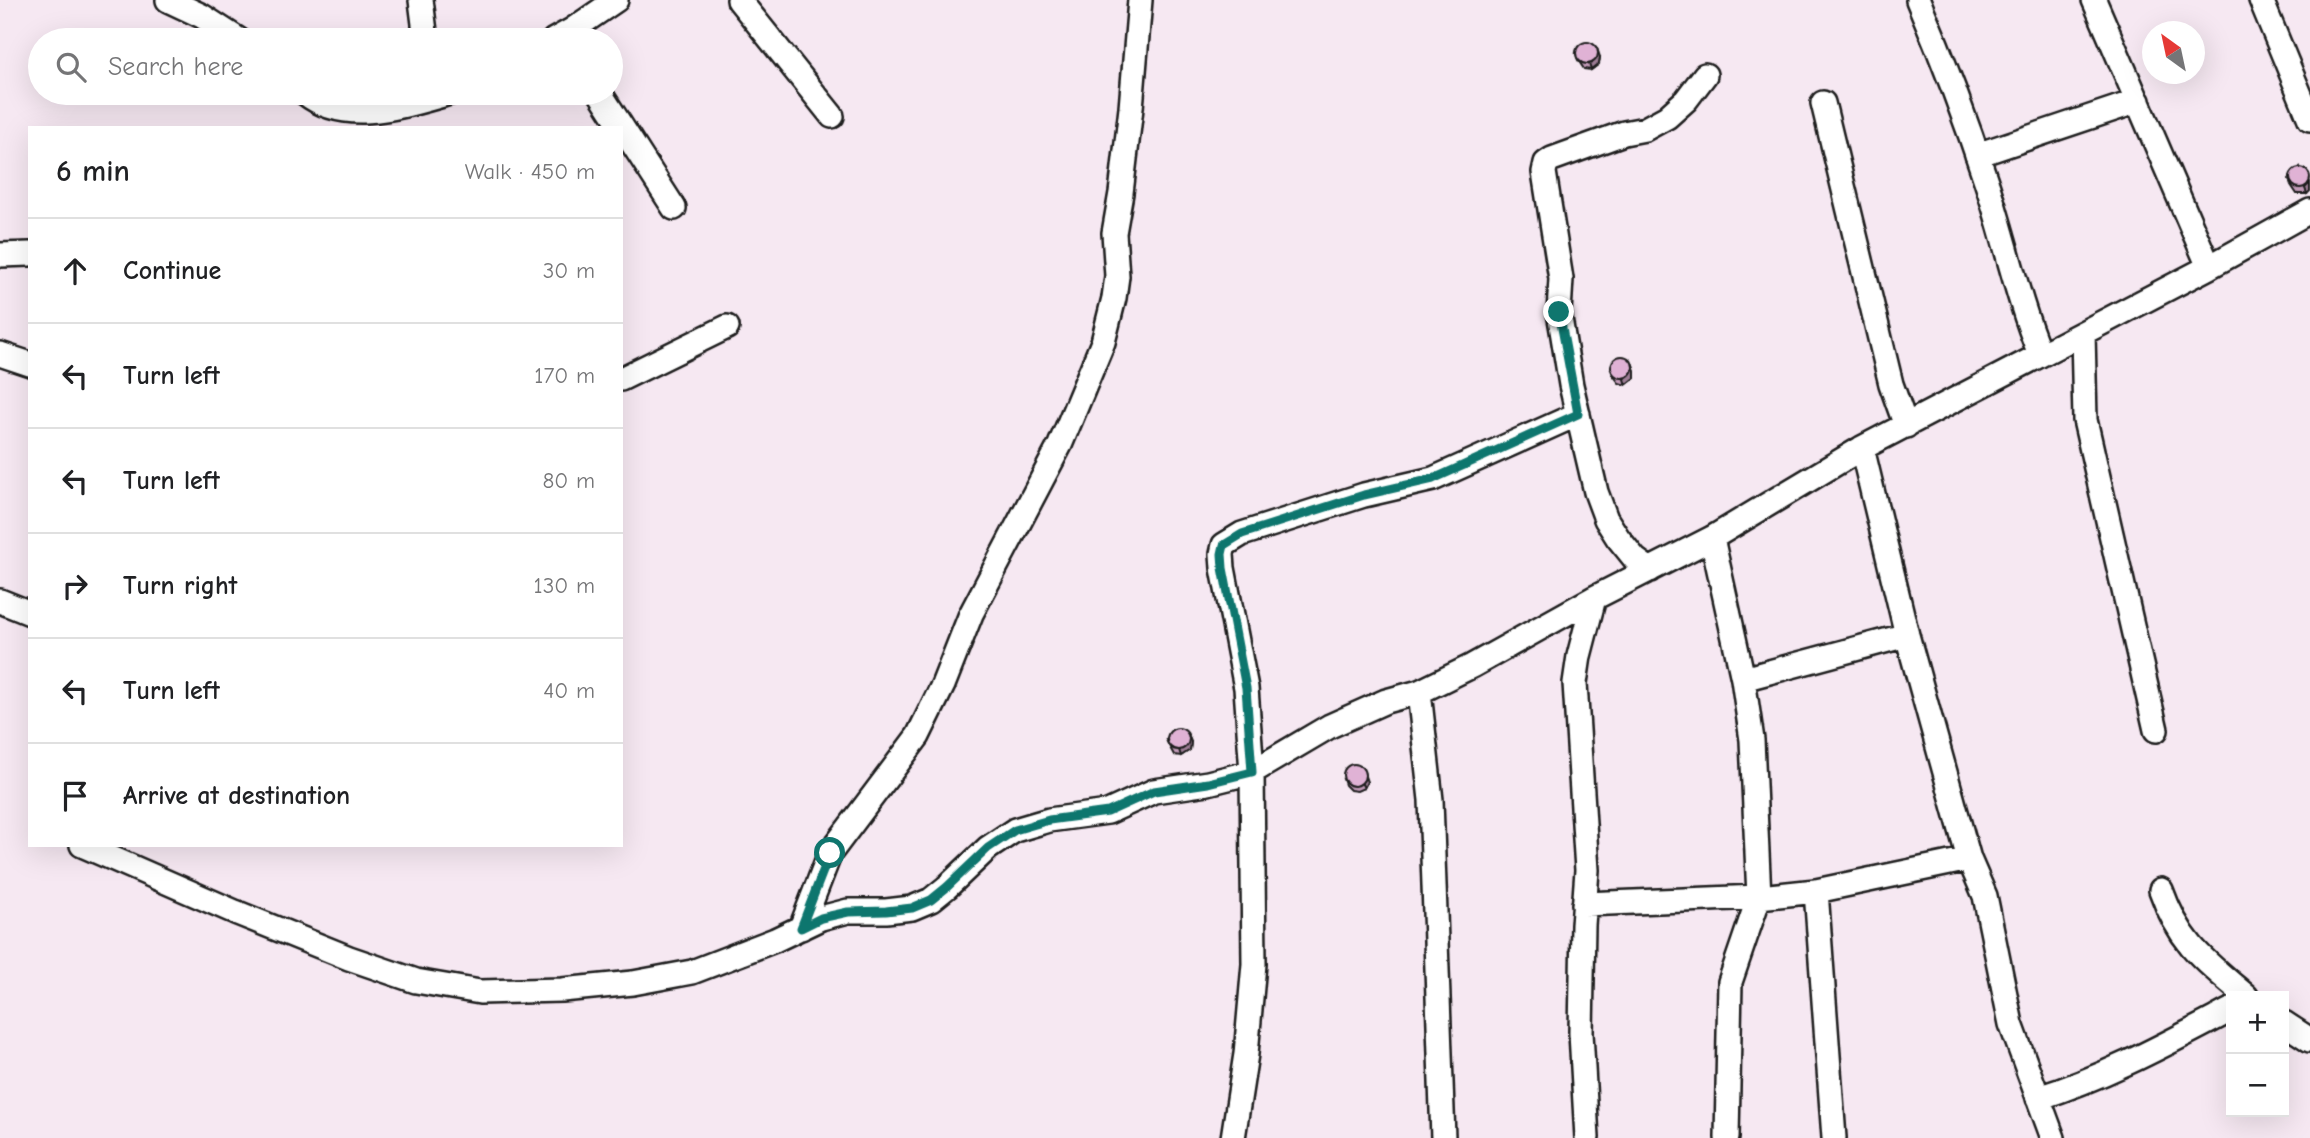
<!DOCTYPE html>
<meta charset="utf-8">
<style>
:root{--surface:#fff;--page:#f2f2f2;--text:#202124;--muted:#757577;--line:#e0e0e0}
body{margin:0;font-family:"Comic Neue",sans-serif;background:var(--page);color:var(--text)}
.controls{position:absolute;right:21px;bottom:21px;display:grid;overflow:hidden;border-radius:0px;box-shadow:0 7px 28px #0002}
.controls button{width:63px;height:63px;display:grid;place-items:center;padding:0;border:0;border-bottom:2px solid var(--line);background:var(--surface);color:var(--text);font:35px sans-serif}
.compass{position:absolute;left:2142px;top:21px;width:63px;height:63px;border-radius:50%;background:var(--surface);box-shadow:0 7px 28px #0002;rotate:327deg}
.stop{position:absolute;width:21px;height:21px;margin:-16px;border:5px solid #0f766e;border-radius:50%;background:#fff}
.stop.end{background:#0f766e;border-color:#fff;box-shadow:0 2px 7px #0008}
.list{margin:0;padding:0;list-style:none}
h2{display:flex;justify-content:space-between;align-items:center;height:91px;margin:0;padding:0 28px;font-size:30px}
h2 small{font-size:23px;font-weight:400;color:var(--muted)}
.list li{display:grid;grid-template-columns:46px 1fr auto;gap:21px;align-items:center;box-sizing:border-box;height:105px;padding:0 28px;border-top:2px solid var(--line)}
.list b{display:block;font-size:26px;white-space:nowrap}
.list em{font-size:23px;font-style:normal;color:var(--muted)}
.icon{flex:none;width:38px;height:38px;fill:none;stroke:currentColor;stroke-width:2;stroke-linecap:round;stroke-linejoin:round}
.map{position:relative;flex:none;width:2310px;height:1138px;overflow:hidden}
.search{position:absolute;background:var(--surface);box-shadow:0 7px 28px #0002;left:28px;top:28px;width:595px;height:77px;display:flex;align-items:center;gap:18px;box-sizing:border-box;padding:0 24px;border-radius:38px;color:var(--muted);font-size:26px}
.panel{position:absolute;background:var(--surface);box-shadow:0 7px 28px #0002;left:28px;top:126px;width:595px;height:721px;border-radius:0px}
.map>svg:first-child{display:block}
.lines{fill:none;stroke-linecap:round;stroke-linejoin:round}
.minor-casing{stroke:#1c1c1c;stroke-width:28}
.minor{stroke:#fff;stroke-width:23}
.wall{fill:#c199b7;stroke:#1c1c1c;stroke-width:2}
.shaded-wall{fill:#9d7d95;stroke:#1c1c1c;stroke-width:2}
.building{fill:#e0b2d5;stroke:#1c1c1c;stroke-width:2}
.route{stroke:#0f766e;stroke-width:9}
</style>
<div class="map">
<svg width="2310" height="1138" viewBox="0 0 2310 1138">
<rect width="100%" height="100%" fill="#f6e8f2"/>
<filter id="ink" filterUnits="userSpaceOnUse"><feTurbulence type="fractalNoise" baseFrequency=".0143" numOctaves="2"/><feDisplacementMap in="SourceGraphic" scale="14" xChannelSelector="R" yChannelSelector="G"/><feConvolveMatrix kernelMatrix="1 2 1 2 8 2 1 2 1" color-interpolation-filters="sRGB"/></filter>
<g filter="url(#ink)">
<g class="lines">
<g class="minor-casing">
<path id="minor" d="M168 0 202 16 239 40
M421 0 426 40
M739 0 832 116
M1918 0C1943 59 1966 120 1986 181 2005 238 2017 298 2040 354
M2094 0 2209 267
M2261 0 2310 119
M554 40 572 30 616 0
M305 93C346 126 403 106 450 93
M600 93 674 208
M1823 103 1891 384 1906 426
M1977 155 2138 101
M0 255 30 254
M2083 333 2085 420 2156 730
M0 354 30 364
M621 379 727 327
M1862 448 1907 635 1969 859 1985 896 2011 1024 2053 1138
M1712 538 1743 679 1752 740 1759 897 1730 982 1727 1138
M1650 570 1635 559 1618 538 1606 519 1596 492 1571 385 1559 312 1561 279 1544 172 1546 163 1552 159 1624 133 1645 129 1667 117 1686 100 1705 75
M0 601 30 613
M1743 679 1907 635
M1419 692 1431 800 1443 1138
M82 845 235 912 349 958 416 981 480 992 562 990 633 983 692 972 775 940 821 918 848 911H886L912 908 931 900 947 887 988 848 1015 830 1049 820 1108 812 1154 791 1208 783 1252 772 1330 726 1386 701 1419 692 1472 666 1594 598 1712 538 1862 448 2209 267 2310 211
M2161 890C2180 944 2205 961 2246 996
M1816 891 1834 1138
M1584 904 1759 897 1816 891 1969 859
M801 928 830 853 918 736 943 685 971 614 1060 445 1103 342 1114 298 1117 276 1114 233 1121 193 1131 108 1140 0
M2284 1023 2310 1040
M2038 1098C2106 1077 2168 1043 2231 1010
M1233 1138 1246 1054 1254 964 1252 772 1246 688 1223 568 1222 554 1224 545 1242 534 1364 495 1433 479 1578 414
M1587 1138 1581 1033 1583 925 1587 870 1575 683 1579 656 1594 598"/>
</g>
<use href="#minor" class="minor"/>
</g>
<path class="wall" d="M1576 54 1600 57 1599 64 1591 70 1584 69 1578 60Z
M2300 167 2307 194H2297L2291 185 2289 179Z
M1633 365 1635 371V378L1626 385 1619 383 1613 375 1611 369Z
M1166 740 1191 742 1190 750 1181 756 1174 755 1169 746Z
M1343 779 1367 782 1364 788 1357 791 1350 790 1345 785Z"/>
<path class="shaded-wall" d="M1598 51 1600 57 1599 64 1591 70 1589 64Z
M2310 183V191L2307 194 2305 188Z
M1633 365 1635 371V378L1626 385 1624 379Z
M1189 736 1191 742 1190 750 1181 756 1179 750Z
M1365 776 1367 782 1364 788 1361 782Z"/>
<path class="building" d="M1576 53a11 11 0 1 1 22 0a11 11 0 1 1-22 0Z
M2290 178a10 10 0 1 1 20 0a10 10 0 1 1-20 0Z
M1611 367a11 11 0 1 1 22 0a11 11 0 1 1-22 0Z
M1167 739a11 11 0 1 1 22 0a11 11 0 1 1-22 0Z
M1343 775a11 11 0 1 1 22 0a11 11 0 1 1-22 0Z"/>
</g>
<g class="lines" filter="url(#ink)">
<path class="route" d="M830 853 801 928 821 918 848 912 886 911 912 908 931 900 947 887 988 848 1015 830 1049 820 1108 812 1154 791 1208 783 1252 772 1246 688 1223 568 1222 554 1224 545 1242 534 1364 495 1433 479 1578 414 1559 312"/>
</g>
</svg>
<div class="controls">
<button>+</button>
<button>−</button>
</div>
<svg class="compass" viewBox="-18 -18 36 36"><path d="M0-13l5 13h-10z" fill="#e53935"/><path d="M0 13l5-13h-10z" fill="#757577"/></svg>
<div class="stop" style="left:830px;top:853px"></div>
<div class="stop end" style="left:1559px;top:312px"></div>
<div class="search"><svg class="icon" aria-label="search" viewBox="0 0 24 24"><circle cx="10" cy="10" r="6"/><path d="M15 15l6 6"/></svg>Search here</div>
<section class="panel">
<h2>6 min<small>Walk · 450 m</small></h2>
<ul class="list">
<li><svg class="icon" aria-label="ahead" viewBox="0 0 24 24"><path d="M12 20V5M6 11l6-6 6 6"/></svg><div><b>Continue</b></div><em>30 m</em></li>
<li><svg class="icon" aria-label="left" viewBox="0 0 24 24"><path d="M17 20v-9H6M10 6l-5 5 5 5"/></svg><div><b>Turn left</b></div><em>170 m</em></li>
<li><svg class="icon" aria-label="left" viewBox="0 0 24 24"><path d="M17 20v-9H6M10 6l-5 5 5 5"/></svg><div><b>Turn left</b></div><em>80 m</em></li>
<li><svg class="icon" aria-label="right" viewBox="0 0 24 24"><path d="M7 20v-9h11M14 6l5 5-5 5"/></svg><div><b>Turn right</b></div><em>130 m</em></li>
<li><svg class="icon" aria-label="left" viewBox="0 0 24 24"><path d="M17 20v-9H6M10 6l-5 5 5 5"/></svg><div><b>Turn left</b></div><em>40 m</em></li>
<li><svg class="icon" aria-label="arrive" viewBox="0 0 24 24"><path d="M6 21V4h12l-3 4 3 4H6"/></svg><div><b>Arrive at destination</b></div></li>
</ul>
</section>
</div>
